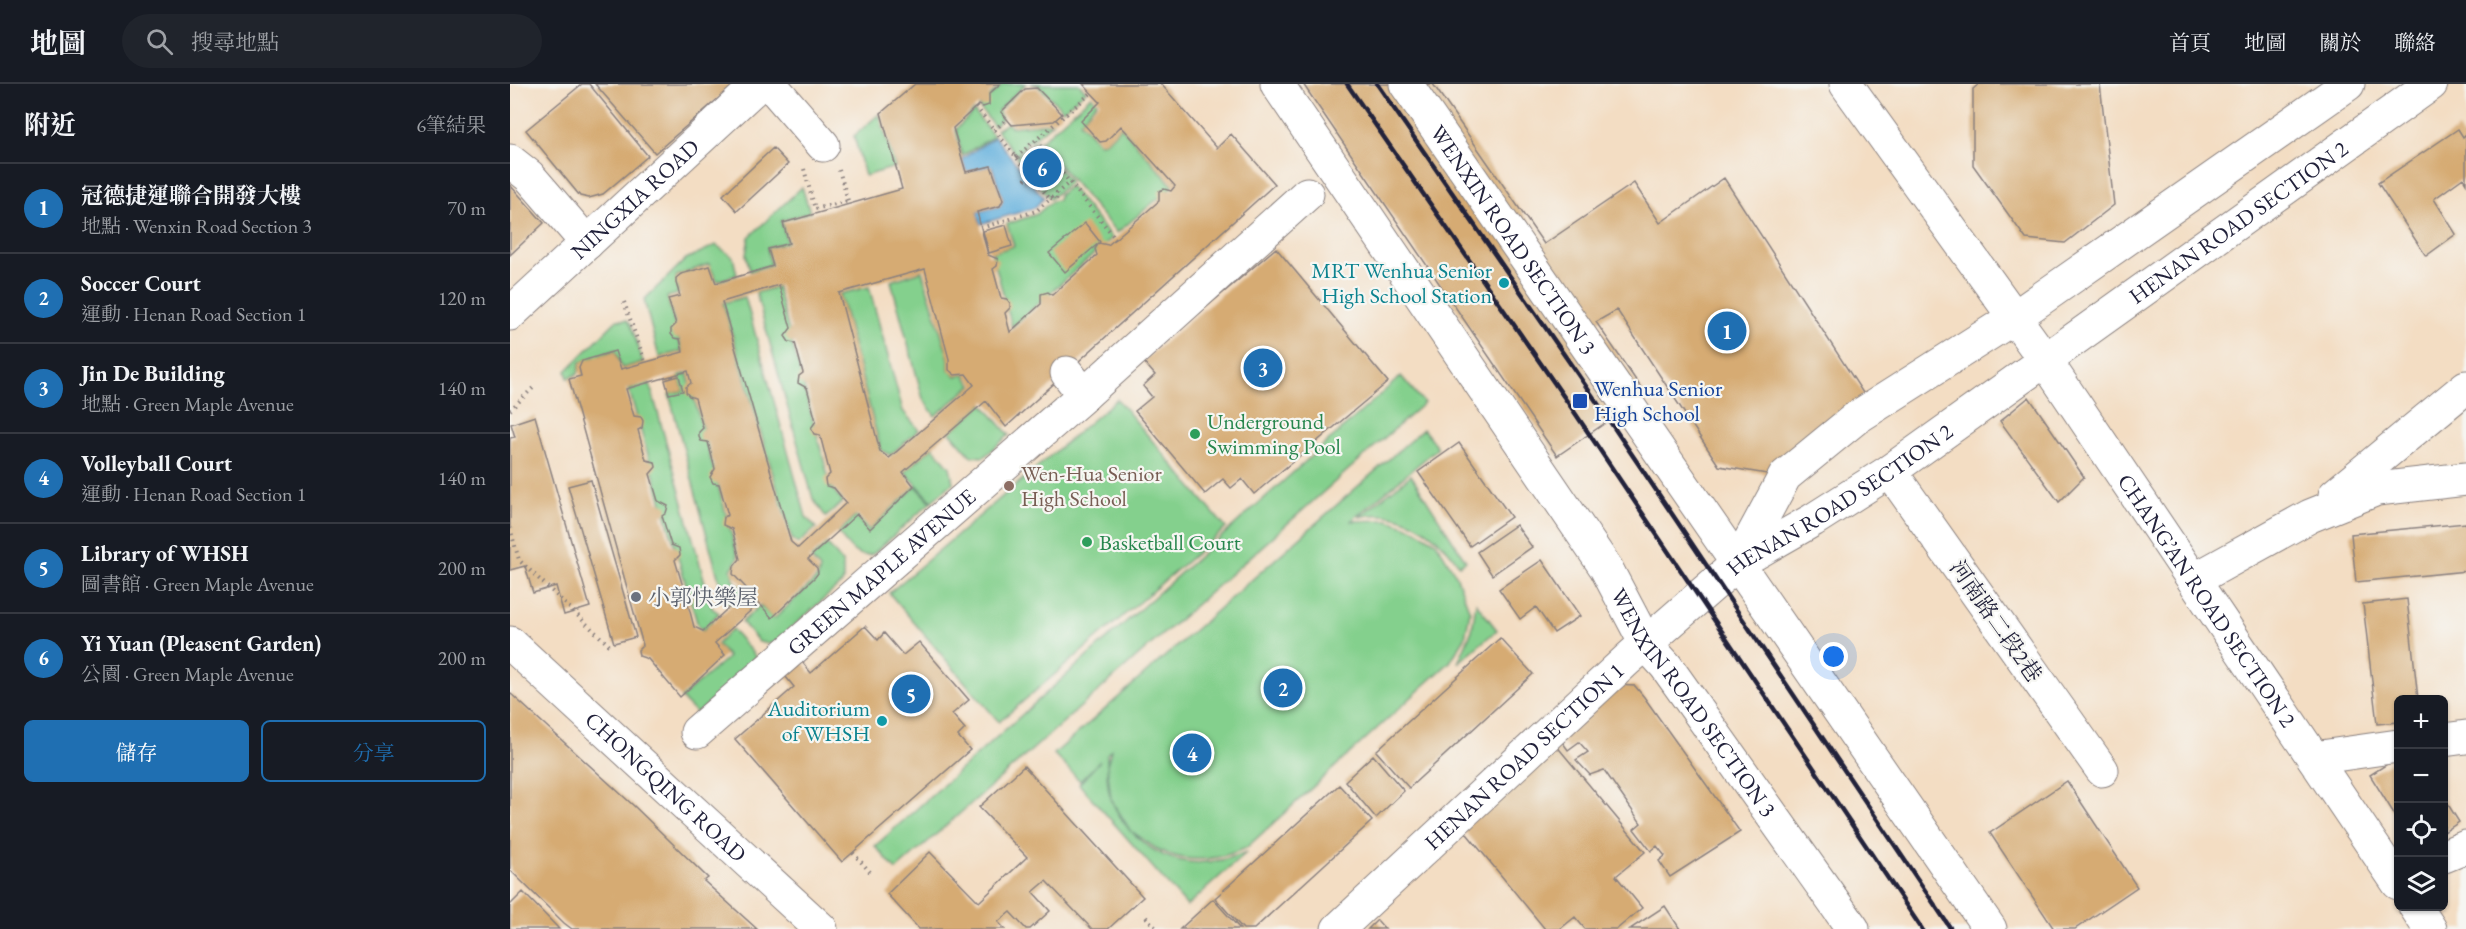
<!DOCTYPE html>
<html lang="zh-TW">
<meta charset="utf-8">
<style>
:root{--surface:#171b24;--page:#20242c;--text:#f1f3f6;--muted:#9ea1a6;--line:#363941;--accent:#1f6fb2}
body{margin:0;font-family:"EB Garamond","Noto Serif TC",serif;background:var(--page);color:var(--text)}
.controls{position:absolute;right:18px;bottom:18px;display:grid;overflow:hidden;border-radius:9px;box-shadow:0 2px 4px #0004}
.controls button{width:54px;height:54px;display:grid;place-items:center;padding:0;border:0;border-bottom:2px solid var(--line);background:var(--surface);color:var(--text);font:30px sans-serif}
.you{position:absolute;left:1324px;top:573px;width:21px;height:21px;margin:-15px;border:4px solid #fff;border-radius:50%;background:#1a73e8;box-shadow:0 0 0 9px #1a73e833}
.badge{display:grid;place-items:center;width:39px;height:39px;border-radius:50%;background:var(--accent);color:#fff;font-size:20px;font-weight:700}
.pin{position:absolute;translate:-50% -50%;border:3px solid #fff;box-shadow:0 2px 6px #0006}
.list{margin:0;padding:0;list-style:none}
h2{display:flex;justify-content:space-between;align-items:center;height:78px;margin:0;padding:0 24px;font-size:26px}
h2 small{font-size:20px;font-weight:400;color:var(--muted)}
.list li{display:grid;grid-template-columns:39px 1fr auto;gap:18px;align-items:center;box-sizing:border-box;height:90px;padding:0 24px;border-top:2px solid var(--line)}
.list b{display:block;font-size:22px;white-space:nowrap}
.list p{margin:0;font-size:20px;white-space:nowrap;color:var(--muted)}
.list em{font-size:20px;font-style:normal;color:var(--muted)}
.actions{display:flex;gap:12px;padding:18px 24px}
.actions a{flex:1;padding:14px 0;border:2px solid var(--accent);border-radius:9px;text-align:center;font-size:21px;color:var(--accent)}
.actions .main{background:var(--accent);color:#fff}
.icon{flex:none;width:33px;height:33px;fill:none;stroke:currentColor;stroke-width:2;stroke-linecap:round;stroke-linejoin:round}
.map{position:relative;flex:none;width:1956px;height:845px;overflow:hidden}
header{display:flex;align-items:center;gap:36px;box-sizing:border-box;height:84px;padding:0 30px;background:var(--surface);border-bottom:2px solid var(--line)}
header strong{font-size:28px}
nav{display:flex;gap:33px;margin-inline-start:auto;font-size:21px}
.search{width:420px;height:54px;background:var(--page);display:flex;align-items:center;gap:15px;box-sizing:border-box;padding:0 21px;border-radius:33px;color:var(--muted);font-size:22px}
main{display:flex}
aside{flex:1;background:var(--surface)}
.map>svg:first-child{display:block}
.green{fill:#84d08d;stroke:#537964;stroke-width:1.5;fill-rule:evenodd}
.water{fill:#64b0dd;stroke:#43698c;stroke-width:1.5}
.building{fill:#d6ab73;fill-rule:evenodd}
.lines{fill:none;stroke-linecap:round;stroke-linejoin:round}
.minor-casing{stroke:#8a807f;stroke-width:35}
.major-casing{stroke:#8a807f;stroke-width:35}
.path{stroke:#8a807f;stroke-width:4;stroke-dasharray:1.5 4.5;stroke-linecap:butt}
.minor{stroke:#fff;stroke-width:33}
.major{stroke:#fff;stroke-width:33}
.rail{stroke:#22223b;stroke-width:4.5}
.culture-dot{fill:#0f9aa8;stroke:#f6f6f2;stroke-width:2}
.transit-dot{fill:#1a4fb4;stroke:#f6f6f2;stroke-width:2}
.leisure-dot{fill:#2e9e5b;stroke:#f6f6f2;stroke-width:2}
.education-dot{fill:#8d6e63;stroke:#f6f6f2;stroke-width:2}
.worship-dot{fill:#6b7280;stroke:#f6f6f2;stroke-width:2}
.labels{text-anchor:middle;dominant-baseline:central;stroke-width:4.5;stroke-linejoin:round;paint-order:stroke}
.street-label{font-size:22px;fill:#22223b;stroke:#f6f6f2}
.culture-label{font-size:22px;fill:#0d838f;stroke:#f6f6f2;text-anchor:end}
.transit-label{font-size:22px;fill:#164399;stroke:#f6f6f2;text-anchor:start}
.leisure-label{font-size:22px;fill:#27864d;stroke:#f6f6f2;text-anchor:start}
.education-label{font-size:22px;fill:#785e54;stroke:#f6f6f2;text-anchor:start}
.worship-label{font-size:22px;fill:#5b616d;stroke:#f6f6f2;text-anchor:start}
</style>
<header>
<strong>地圖</strong>
<div class="search"><svg class="icon" aria-label="search" viewBox="0 0 24 24"><circle cx="10" cy="10" r="6"/><path d="M15 15l6 6"/></svg>搜尋地點</div>
<nav><a>首頁</a><a>地圖</a><a>關於</a><a>聯絡</a></nav>
</header>
<main>
<aside>
<h2>附近<small>6筆結果</small></h2>
<ul class="list">
<li><span class="badge">1</span><div><b>冠德捷運聯合開發大樓</b><p>地點 · Wenxin Road Section 3</p></div><em>70 m</em></li>
<li><span class="badge">2</span><div><b>Soccer Court</b><p>運動 · Henan Road Section 1</p></div><em>120 m</em></li>
<li><span class="badge">3</span><div><b>Jin De Building</b><p>地點 · Green Maple Avenue</p></div><em>140 m</em></li>
<li><span class="badge">4</span><div><b>Volleyball Court</b><p>運動 · Henan Road Section 1</p></div><em>140 m</em></li>
<li><span class="badge">5</span><div><b>Library of WHSH</b><p>圖書館 · Green Maple Avenue</p></div><em>200 m</em></li>
<li><span class="badge">6</span><div><b>Yi Yuan (Pleasent Garden)</b><p>公園 · Green Maple Avenue</p></div><em>200 m</em></li>
</ul>
<div class="actions"><a class="main">儲存</a><a>分享</a></div>
</aside>
<div class="map">
<svg width="1956" height="845" viewBox="0 0 1956 845">
<rect width="100%" height="100%" fill="#f6f6f2"/>
<filter id="ink" filterUnits="userSpaceOnUse"><feTurbulence type="fractalNoise" baseFrequency=".0167" numOctaves="2"/><feDisplacementMap in="SourceGraphic" scale="12" xChannelSelector="R" yChannelSelector="G"/><feConvolveMatrix kernelMatrix="1 2 1 2 8 2 1 2 1" color-interpolation-filters="sRGB"/></filter>
<filter id="wash" filterUnits="userSpaceOnUse"><feTurbulence type="fractalNoise" baseFrequency=".008" numOctaves="4" result="noise"/><feDisplacementMap in="SourceGraphic" scale="24" xChannelSelector="R" yChannelSelector="G"/><feGaussianBlur stdDeviation="1.35" result="paint"/><feColorMatrix in="noise" values="0 0 0 0 0 0 0 0 0 0 0 0 0 0 0 0 0 1.4 0 .05"/><feComposite in="paint" operator="in"/></filter>
<g filter="url(#wash)">
<rect width="100%" height="100%" fill="#f3ddc3"/>
<path class="green" d="M493 0H516L488 27 492 35 484 42 469 23Z
M521 0H569L576 7 553 26 527 1Z
M581 12 587 18 570 38 589 59 596 58 611 43 663 102 607 149 545 76 546 71H541L530 58Z
M464 27 484 52 452 72 446 45Z
M369 30 385 83 355 92 344 52Z
M497 39 501 43 542 39 521 57H516V61L506 71 486 46Z
M526 57 560 98 540 115 506 73Z
M560 102 602 154 502 243 482 169 504 162 497 140 527 130 542 117 548 116 549 111Z
M292 103 300 128 271 137 277 158 257 164 261 181 240 187 236 171 239 153Z
M206 161 223 173 227 191 207 197 199 180 166 192 168 210 157 213 172 267 149 273 134 216 176 175Z
M412 187 439 275V286L446 292 455 291 462 301 425 332 413 315 381 197Z
M267 203 321 403 333 418 316 433 303 415 246 209Z
M359 203 393 327 409 346 380 371 371 366 330 210Z
M235 213 296 433 306 444 288 460 282 455 213 219Z
M107 236H117L121 241 133 278 112 284 105 266 70 278 68 290 58 294 56 287Z
M177 289 228 474 221 486 225 498 235 506 220 520 214 515 159 310 173 307 169 292Z
M891 292 914 319 386 786 365 762Z
M140 300 202 524 209 529 193 546 188 542 119 306Z
M607 315 716 444 489 638 379 509Z
M473 320 499 351 474 373 461 372 440 348Z
M913 345 928 364 841 437 878 436 904 445 926 458 946 491 960 528 955 554 940 578 736 764C708 776 679 781 649 766 639 761 631 753 622 748 655 783 694 785 737 768L677 822 569 700 590 677 570 697 544 670ZM601 666 597 681 601 715 621 748C597 717 597 708 597 670Z
M423 363 440 383 443 399 422 417 395 388Z
M901 391 956 477 949 481C927 448 890 423 849 433Z
M406 402 421 418 363 470C346 476 338 461 328 449L346 432 359 446Z
M317 460 333 479V498L263 560 249 558 232 538 250 521 264 535 308 493 310 485 301 475Z
M966 519 987 546 948 579 962 546Z
M222 545 246 573 243 579 187 630 171 614 218 573 207 560Z"/>
<path class="water" d="M485 53 517 93 514 98 520 97 534 114 524 124 470 140 467 128 490 122 493 116 482 82 456 88 452 75Z"/>
<g id="blocks">
<path class="building" d="M72 0H79L138 72 93 110 79 114 70 112 16 46Z
M85 0H225L145 69Z
M405 0H490L479 10V21L473 23 468 21 443 44 456 88 481 82 493 116 490 122 467 128 478 171 488 175 487 182 483 185 491 214 497 215 500 219V224L495 229 500 248 531 220V210L538 208 542 211 587 171 585 165 589 159 598 161 649 117V107L654 105 661 107 665 102 611 42 596 57 590 58 571 37 590 18 573 0H651L707 64 721 50 765 100 496 343 476 317 393 388 404 402 360 445 347 430 298 475 307 484 308 489 305 493 262 534 249 519 205 559 215 571 170 613 138 575 129 572 128 566 133 561 59 295 71 292 69 284 72 277 105 267 111 285 173 268 170 255 164 254 161 250V245L166 240 158 215 170 212 166 199V194L171 190 200 182 206 199 263 182 258 165 279 159 273 139 392 105 371 29ZM415 185 439 275V286L445 291 456 290 464 301 379 374 370 367 329 209ZM269 201 281 244 275 252 279 258 285 259 293 289 289 292 288 299 297 304 306 337 301 344 304 350 310 351 320 390 315 395 316 402 324 404 336 419 288 464 281 458 212 218ZM178 287 181 299 176 303V308L179 312 185 314 193 344 189 348V353L191 357 198 358 205 385 200 393 203 399 209 400 218 431 214 433 213 441 222 445 230 475 224 482 223 490 238 506 193 547 184 543 178 520 184 513 180 507 174 506 165 476 170 471 169 464 161 461 152 432 156 429 158 422 148 417 140 390 146 383 145 378 136 376 128 346 132 344 133 337 131 333 124 332 116 305Z
M793 0H923L1034 160 1124 99 1150 139 1214 94 1355 312 1257 390 1209 382 1107 226 1086 238 1136 311 1047 372Z
M1469 0H1590L1604 121 1555 159 1516 155 1463 81V5Z
M527 4 552 30 544 37 502 41 491 28 515 5Z
M1948 45 1953 53 1956 50V99L1953 94 1924 115 1946 150 1916 172 1868 99Z
M263 64 278 80 227 127 213 111Z
M0 101 34 139 0 171Z
M575 139 590 158 555 188 539 169Z
M496 141 502 162 479 169 473 147Z
M766 164 878 298 744 410 732 395 721 404 713 395 695 410 625 327 642 313 633 302 645 291 633 277Z
M169 292 173 307 159 310 155 296Z
M1519 313 1574 393 1549 418 1490 337Z
M25 332 80 523 54 531 46 502 23 509 15 482 0 486V354L5 353 1 340Z
M949 359 1001 433 960 462 908 388Z
M81 396 126 553 104 559 58 402Z
M1956 439V487L1846 498 1841 450Z
M1006 441 1022 463 982 491 967 468Z
M1032 476 1070 532 1044 549 1026 523 1010 535 989 505Z
M1897 515 1908 615H1888V638L1867 640 1853 520Z
M355 542 368 556 374 549 393 571 409 558 459 616 442 630 455 645 448 652 460 666 332 778 225 655 284 603 272 588 289 574 301 589Z
M990 554 1023 590 899 704 866 667Z
M1104 601 1125 602 1134 613 1230 748 1160 793 1149 777 1155 772 1147 762 1141 767 1124 745 1131 739 1094 686 1080 691 1066 676 1078 668 1069 658 1058 666 1048 652Z
M0 609 124 722 198 794 194 797 247 845H62L54 839 0 786Z
M1045 660 1135 768 1106 792 1132 824 1107 845H1075L1065 833 1050 845H1035L953 745Z
M863 671 894 707 866 734 835 697Z
M1888 673V736L1860 691Z
M514 682 633 813 598 845H582L536 797 523 808 540 827 520 845H516L500 828 488 838 495 845H409L377 810 420 768 469 818 517 773 469 723Z
M1557 697 1627 803 1565 845H1544L1480 749Z
M829 701 862 737 744 845H733L705 814Z
M1934 714 1949 738 1934 748Z
M13 808 49 845H0V821Z
M703 815 730 845H670Z
M1155 822 1170 845H1120Z
M867 836 875 845H858Z"/>
</g>
</g>
<g filter="url(#ink)">
<use href="#blocks" fill-opacity="0" stroke="#8a807f" stroke-width="1.5"/>
<g class="lines">
<g class="minor-casing">
<g id="minor">
<path d="M260 0 313 61"/>
<path id="s1" d="M1336 0 1535 276 1888 799"/>
<path d="M0 77 19 92 77 159"/>
<path id="s2" d="M0 230 249 0"/>
<path d="M557 289 574 311"/>
<path d="M1380 387 1592 686"/>
<path d="M1825 411 1956 303"/>
<path d="M1228 479 1275 392 1346 334 1505 233 1838 0"/>
<path d="M1684 496 1800 432 1867 405 1956 395"/>
<path id="s3" d="M0 559 311 845"/>
<path id="s4" d="M187 648 574 311 797 110"/>
<path d="M1934 656 1956 653"/>
<path d="M1804 674 1888 662"/>
<path d="M1934 772 1956 763"/>
<path d="M1905 822 1920 845"/>
<path id="s5" d="M828 845 1118 575 1228 479 1303 436 1380 387 1921 0"/>
</g>
</g>
<g class="major-casing">
<g id="major">
<path id="s6" d="M767 0 1096 484 1136 560 1156 582 1343 845"/>
<path id="s7" d="M896 0 1480 845"/>
</g>
</g>
<path class="path" d="M466 23 540 115
M484 46 497 35
M526 57 606 155
M506 73 581 9
M294 85 305 125 338 117
M329 86 339 120
M520 90 515 96 523 95
M541 114 546 116 547 109
M471 144 526 127 560 98
M475 159 476 158
M114 218 135 278
M162 292V294
M0 326 24 303
M0 444 9 476 102 564
M343 769 361 789
M636 833 647 845"/>
<use href="#minor" class="minor"/>
<use href="#major" class="major"/>
<path class="rail" d="M837 0 1063 326 1412 845
M867 0 1082 311 1441 845"/>
</g>
</g>
<g class="culture-dot">
<circle cx="994" cy="199" r="6"/>
<circle cx="372" cy="637" r="6"/>
</g>
<rect class="transit-dot" x="1062" y="309" width="16" height="16" rx="3"/>
<g class="leisure-dot">
<circle cx="685" cy="350" r="6"/>
<circle cx="577" cy="458" r="6"/>
</g>
<circle class="education-dot" cx="499" cy="402" r="6"/>
<circle class="worship-dot" cx="126" cy="513" r="6"/>
<g class="labels">
<g class="street-label">
<text stroke="none"><textPath href="#s2" startOffset="170">NINGXIA ROAD</textPath></text>
<text stroke="none"><textPath href="#s5" startOffset="1148">HENAN ROAD SECTION 2</textPath></text>
<text stroke="none"><textPath href="#s7" startOffset="189">WENXIN ROAD SECTION 3</textPath></text>
<text stroke="none"><textPath href="#s5" startOffset="662">HENAN ROAD SECTION 2</textPath></text>
<text stroke="none"><textPath href="#s4" startOffset="244">GREEN MAPLE AVENUE</textPath></text>
<text stroke="none"><textPath href="#s1" startOffset="630">CHANG’AN ROAD SECTION 2</textPath></text>
<text transform="translate(1486 537) rotate(55)">河南路二段2巷</text>
<text stroke="none"><textPath href="#s6" startOffset="746">WENXIN ROAD SECTION 3</textPath></text>
<text stroke="none"><textPath href="#s5" startOffset="254">HENAN ROAD SECTION 1</textPath></text>
<text stroke="none"><textPath href="#s3" startOffset="212">CHONGQING ROAD</textPath></text>
</g>
<g class="culture-label">
<text x="982" y="186">MRT Wenhua Senior<tspan x="982" dy="25">High School Station</tspan></text>
<text x="360" y="624">Auditorium<tspan x="360" dy="25">of WHSH</tspan></text>
</g>
<g class="transit-label">
<text x="1084" y="304">Wenhua Senior<tspan x="1084" dy="25">High School</tspan></text>
</g>
<g class="leisure-label">
<text x="697" y="337">Underground<tspan x="697" dy="25">Swimming Pool</tspan></text>
<text x="589" y="458">Basketball Court</text>
</g>
<g class="education-label">
<text x="511" y="389">Wen-Hua Senior<tspan x="511" dy="25">High School</tspan></text>
</g>
<g class="worship-label">
<text x="138" y="513">小郭快樂屋</text>
</g>
</g>
</svg>
<div class="controls">
<button>+</button>
<button>−</button>
<button><svg class="icon" aria-label="locate" viewBox="0 0 24 24"><circle cx="12" cy="12" r="6"/><path d="M12 2v4M12 18v4M2 12h4M18 12h4"/></svg></button>
<button><svg class="icon" aria-label="layers" viewBox="0 0 24 24"><path d="M12 4l9 5-9 5-9-5zM3 14l9 5 9-5"/></svg></button>
</div>
<div class="you"></div>
<div class="pin badge" style="left:1217px;top:247px">1</div>
<div class="pin badge" style="left:773px;top:604px">2</div>
<div class="pin badge" style="left:753px;top:284px">3</div>
<div class="pin badge" style="left:682px;top:669px">4</div>
<div class="pin badge" style="left:401px;top:610px">5</div>
<div class="pin badge" style="left:532px;top:84px">6</div>
</div>
</main>
